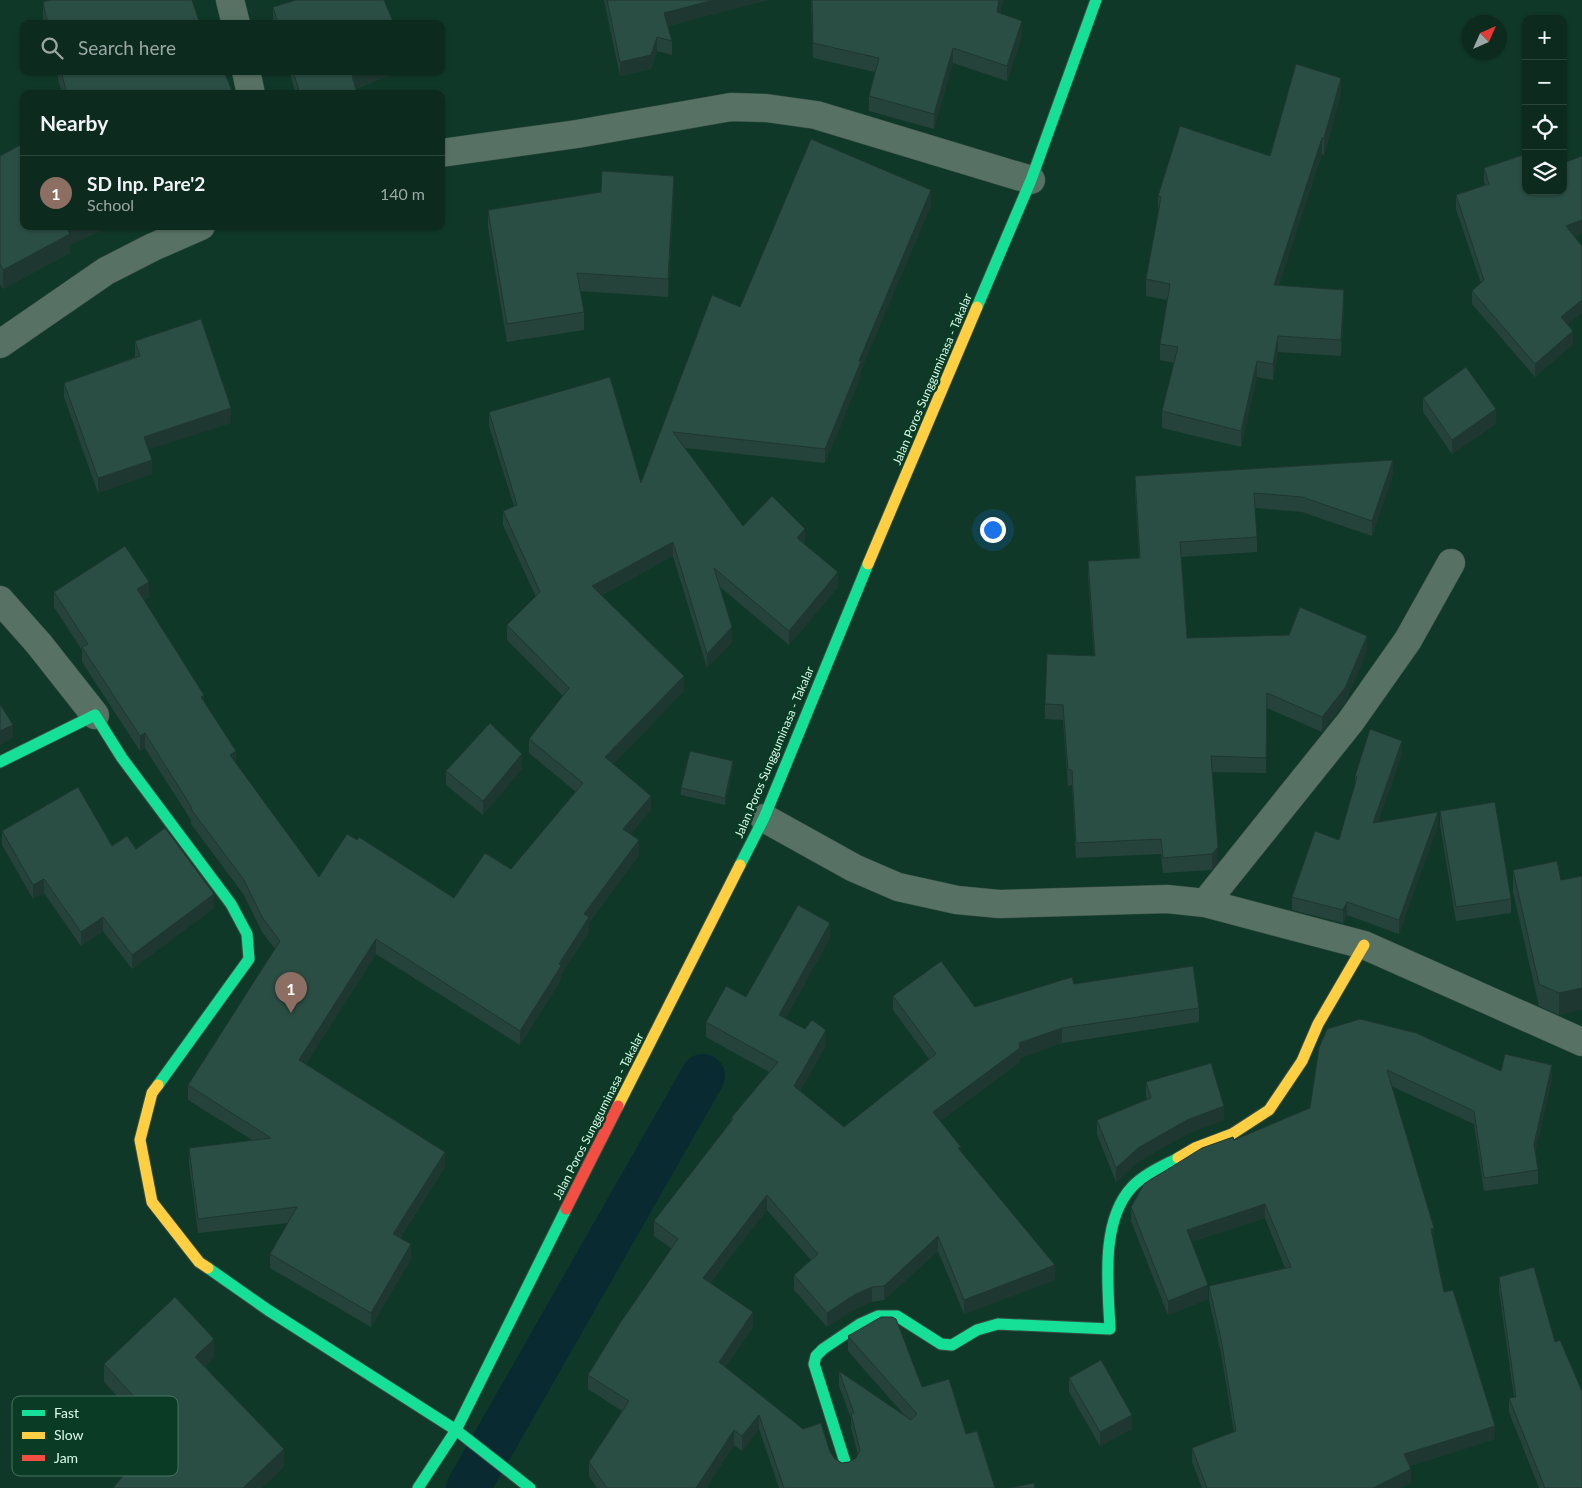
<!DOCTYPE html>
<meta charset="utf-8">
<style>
:root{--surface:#0c2a1e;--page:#153227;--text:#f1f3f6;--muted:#9aa7a4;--line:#2c463c;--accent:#94b6a5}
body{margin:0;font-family:Lato,sans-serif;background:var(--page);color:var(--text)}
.controls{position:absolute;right:15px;top:15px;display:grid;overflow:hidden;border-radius:10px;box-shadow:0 1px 4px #0004}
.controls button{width:45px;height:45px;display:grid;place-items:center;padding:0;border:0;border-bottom:1px solid var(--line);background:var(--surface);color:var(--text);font:25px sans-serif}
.compass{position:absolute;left:1462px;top:15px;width:45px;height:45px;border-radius:50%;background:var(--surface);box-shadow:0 1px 4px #0004;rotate:45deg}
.you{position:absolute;left:992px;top:529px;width:18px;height:18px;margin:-12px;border:4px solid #fff;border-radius:50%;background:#1a73e8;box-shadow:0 0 0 8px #1a73e833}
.badge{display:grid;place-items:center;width:32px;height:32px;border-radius:50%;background:var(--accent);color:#fff;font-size:16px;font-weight:700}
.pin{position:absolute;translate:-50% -41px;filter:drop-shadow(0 1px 2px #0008)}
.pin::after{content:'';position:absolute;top:26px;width:18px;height:15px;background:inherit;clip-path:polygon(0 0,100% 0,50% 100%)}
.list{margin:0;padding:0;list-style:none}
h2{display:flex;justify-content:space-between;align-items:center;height:65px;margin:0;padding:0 20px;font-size:21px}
h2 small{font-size:16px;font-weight:400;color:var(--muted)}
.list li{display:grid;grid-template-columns:32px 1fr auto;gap:15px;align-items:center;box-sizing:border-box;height:75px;padding:0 20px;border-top:1px solid var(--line)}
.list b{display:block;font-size:19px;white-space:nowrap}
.list p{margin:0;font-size:16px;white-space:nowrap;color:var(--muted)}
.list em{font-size:16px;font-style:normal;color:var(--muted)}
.icon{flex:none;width:28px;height:28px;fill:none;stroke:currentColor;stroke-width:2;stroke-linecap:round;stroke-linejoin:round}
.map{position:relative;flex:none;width:1582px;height:1488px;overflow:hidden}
.search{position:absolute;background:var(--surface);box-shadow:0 1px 4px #0004;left:20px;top:20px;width:425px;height:55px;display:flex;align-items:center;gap:12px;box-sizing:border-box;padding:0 18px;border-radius:10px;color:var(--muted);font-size:19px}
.panel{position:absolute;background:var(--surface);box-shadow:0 1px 4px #0004;left:20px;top:90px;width:425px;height:140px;border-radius:10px}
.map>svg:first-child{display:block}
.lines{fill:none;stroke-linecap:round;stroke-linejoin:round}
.canal{stroke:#082a30;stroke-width:44}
.street-casing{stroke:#364f44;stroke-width:29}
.fast-casing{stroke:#364f44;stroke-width:13}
.slow-casing{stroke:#364f44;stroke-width:13}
.jam-casing{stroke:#364f44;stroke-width:13}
.street{stroke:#577264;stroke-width:28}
.fast{stroke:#16e098;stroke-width:11}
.slow{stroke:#ffcf43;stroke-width:11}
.jam{stroke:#f24e42;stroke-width:11}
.wall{fill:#25433a}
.shaded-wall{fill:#1e3730}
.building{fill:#2b4e44;stroke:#1e3730}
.labels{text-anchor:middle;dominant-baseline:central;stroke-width:5;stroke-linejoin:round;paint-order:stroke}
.street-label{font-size:12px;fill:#dbfae8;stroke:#093b25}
.key{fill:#093b25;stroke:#487460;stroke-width:1}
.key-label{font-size:14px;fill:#dbfae8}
</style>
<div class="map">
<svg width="1582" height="1488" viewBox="0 0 1582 1488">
<rect width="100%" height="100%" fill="#103828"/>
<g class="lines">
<path class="canal" d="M468 1488 703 1076"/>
<g class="street-casing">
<path id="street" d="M230 0 236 24
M246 71 251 94
M441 153 577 134 731 107 766 108 816 115 1031 180
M0 344 106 271 153 247 201 226
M0 600 39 644 95 715
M764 818 854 868 898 887 957 900 999 904 1167 899 1205 903 1364 945 1582 1042
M1205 903 1351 721 1408 640 1451 563"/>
</g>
<g class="fast-casing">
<path id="fast" d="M977 307 1031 180 1096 0
M0 762 95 715 122 758 231 904 247 934 249 959 158 1085
M740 865 764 818 868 564
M208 1268 268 1310 456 1430 530 1488
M845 1462 814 1364 816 1356 823 1349 860 1324 878 1316H897L941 1344 952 1345 977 1330 998 1324 1110 1329C1108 1286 1100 1221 1132 1187 1144 1174 1163 1166 1178 1158
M418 1488 456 1430 566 1209"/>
</g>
<g class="slow-casing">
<path id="slow" d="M868 564 977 307
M158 1085 152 1093 140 1140 152 1202 199 1262 208 1268
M618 1106 740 865
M1178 1158 1195 1148 1232 1134 1269 1110 1302 1061 1318 1024 1364 945"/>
</g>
<g class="jam-casing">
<path id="jam" d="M566 1209 618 1106"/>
</g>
<use href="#street" class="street"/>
<use href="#fast" class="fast"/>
<use href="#slow" class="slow"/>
<use href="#jam" class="jam"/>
</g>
<path class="wall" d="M604 0H768L668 26 672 41V55L657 51 651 69 620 76Z
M811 0H1003L1000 13 1022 36 1007 81 953 63 934 129 869 111V96L875 72 813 58Z
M43 2 200 24H43Z
M273 7 394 24H274L273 21Z
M56 71H224L233 94H62Z
M289 71H398L356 89 357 94H296Z
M1341 94 1324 155 1322 154 1279 285 1344 306 1341 356 1278 352 1273 380 1257 377 1241 447 1162 428V411L1174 363 1160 360V344L1167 300 1146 296V279L1158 212V196L1270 156Z
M23 117H24V139L23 137Z
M0 156 70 245V253L3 289 0 283Z
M1582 156V233L1574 236 1568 325 1573 344 1535 377 1472 304V291L1481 283 1456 209V195L1485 185 1484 182V168L1526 191Z
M674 194 668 297 580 291 584 312V330L507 342 488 228V210Z
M931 205 861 370V376L825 463 685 448 743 526 805 544 838 587 789 645 720 587 732 642 707 668 673 556 602 595 684 691 613 764 651 810 630 835 639 855 589 923V932L561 975V980L520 1045 376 954 306 1064 445 1167 400 1238 411 1259 371 1327 270 1268V1254L288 1223 198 1233 189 1163V1148L252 1140 188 1100V1085L275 949 262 932 244 895 191 824V820L145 748 140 751 82 662V650L54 607V592L149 597 144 600 204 702 236 764 319 877 454 898 511 869 576 792 529 753V739L563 696 507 640V625L536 597 503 525V511L514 506 489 426V412L641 483 740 307Z
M135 341 231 423 149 449 152 474 98 493 64 397V383L135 357Z
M1423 398 1496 424 1452 454 1423 412Z
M1393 475 1372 536 1302 512 1255 508 1257 537V552L1181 557 1187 638 1367 651 1345 703 1322 732 1267 708 1266 773 1212 772 1218 862 1212 870 1163 873 1161 854 1076 858 1072 785 1068 786 1063 720 1045 719V704L1094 656 1088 576V561L1139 558 1135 491V476Z
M1402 754 1378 822 1438 825 1399 934 1347 915 1343 923 1292 910V897L1339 840 1355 785V776Z
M733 768 725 805 681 795V788Z
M522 769 483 815 446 785V771Z
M1440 811 1511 899V913L1456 921 1440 825Z
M2 831 136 849 214 908 132 969 103 931 81 946 44 893 33 899 2 845Z
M1513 870 1561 880 1559 1015 1539 1006 1513 892Z
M830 938 785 1019 826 1045 800 1091 844 1127 929 1059 893 1010V996L975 1007 1074 984 1199 1008V1022L1062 1043 1020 1058V1062L940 1121 961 1152 1055 1280 964 1314 938 1251 884 1300 872 1302 854 1310 827 1327 794 1290V1275L811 1260 767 1210 710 1283 753 1327 725 1367 830 1452 835 1459 842 1463 849 1462 856 1458 858 1455 851 1428V1418L839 1386V1371L906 1417 848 1351V1336L922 1387 966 1434 995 1488H779L759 1429 742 1451 734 1445 706 1488H597L589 1476V1462L622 1411 588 1389V1375L672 1249 654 1236V1221L731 1121V1118L769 1072 706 1037V1022L746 997Z
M1319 1048 1501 1071 1552 1079 1535 1152 1538 1170V1184L1484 1191 1474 1124 1391 1086 1434 1242H1433L1444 1292 1495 1439 1410 1466 1411 1483 1400 1488H1202L1192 1462V1448L1234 1432 1221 1353 1209 1300V1286L1285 1268 1265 1218 1191 1242 1208 1299 1168 1315 1131 1221V1207L1234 1140 1310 1108Z
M1146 1082 1224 1120 1187 1134 1138 1162 1116 1182 1097 1134V1120L1147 1099 1146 1097Z
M1499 1277 1555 1342 1582 1488H1539L1509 1412V1398L1514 1397 1499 1291Z
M214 1357 205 1366 284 1467 155 1437 104 1382V1364Z
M1069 1378 1132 1429 1100 1446 1069 1392Z"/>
<path class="shaded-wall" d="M714 0H768L664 27V13Z
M999 0H1003L997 27V12Z
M1022 21V36L1007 81V66Z
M657 37V51L651 69 620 76V62Z
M953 48V63L934 129V114Z
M363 71H398L352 90V76Z
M1341 78V94L1324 155V138Z
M1322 138V154L1274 301V285Z
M674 176V194L668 297V279Z
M931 190V205L861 370V376L825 463V449L859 361Z
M1582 220V233L1566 239V226Z
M69 226H113L70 245V253L3 289V270Z
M1344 290V306L1341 356V340Z
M1582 300V313L1561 330V317Z
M1573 331V344L1535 377V364Z
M1278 336V352L1273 380V364Z
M1257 361V377L1241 447V431Z
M231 408V423L144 451V437Z
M1496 409V424L1452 454V440Z
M152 460V474L98 493V478Z
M1393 460V475L1372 536V521Z
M805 529V544L797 552V538Z
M673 542V556L592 600V586Z
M838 572V587L789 645V631Z
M149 582V597L137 604V589Z
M732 627V642L707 668V654Z
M1367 636V651L1345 703 1322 732V717Z
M684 676V691L605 772V757Z
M204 695V709L201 697Z
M13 725V738L0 745V731Z
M145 733V748L140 751V736Z
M1402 741V754L1373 836V823Z
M236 751V765L230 755Z
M522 754V769L483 815V801Z
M733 761V768L725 805V798Z
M651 796V810L623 844V829Z
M1438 812V825L1399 934V920Z
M639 840V855L589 923V932L561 975V980L520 1045V1031L584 914Z
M1218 847V862L1212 870V854Z
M44 879V893L33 899V885Z
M214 894V908L132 969V955Z
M1347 902V915L1343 923V910Z
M103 917V931L81 946V932Z
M830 923V938L779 1030V1015Z
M376 939V954L299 1075V1060Z
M1582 988V1010L1559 1015V993Z
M1062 1028V1043L1020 1058V1062L933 1126V1112L1019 1043Z
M826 1030V1045L794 1101V1086Z
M1552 1065V1079L1534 1158V1144Z
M1224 1106V1120L1187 1134 1138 1162 1116 1182V1168L1138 1148 1187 1120Z
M445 1152V1167L393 1248V1234Z
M767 1195V1210L703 1293V1278Z
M1265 1204V1218L1187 1243V1230Z
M1434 1228V1242L1431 1243V1229Z
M938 1236V1251L884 1300V1286Z
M411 1244V1259L371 1327V1313Z
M1055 1265V1280L964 1314V1300Z
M1208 1285V1299L1168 1315V1301Z
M872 1287V1302L854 1310 827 1327V1313L854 1295Z
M753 1312V1327L719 1377V1362Z
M214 1339V1357L195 1375V1357Z
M759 1415V1429L742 1451V1436Z
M1132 1415V1429L1100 1446V1432Z
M1495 1426V1439L1404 1468V1454Z
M734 1430V1445L706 1488H696Z
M284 1449V1467L262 1488H243Z
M1411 1469V1483L1400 1488H1373Z"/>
<path class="building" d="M50 0H192L200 24H48L43 2Z
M296 0H384L394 24H278L273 7Z
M607 0H714L664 13 672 41 657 37 651 55 620 62Z
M812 0H999L997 12 1022 21 1007 66 953 48 934 114 869 96 879 58 813 43Z
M1296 64 1341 78 1324 138H1322L1274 285 1344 290 1341 340 1278 336 1273 364 1257 361 1241 431 1162 411 1178 347 1160 344 1170 284 1146 279 1161 197 1158 196 1180 126 1270 156Z
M61 71H224L233 94H67Z
M293 71H363L352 76 357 93 355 94H300Z
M811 139 931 190 859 361H861L825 449 673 432 743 526 772 496 805 529 797 538 838 572 789 631 714 568 732 627 707 654 673 542 592 586 684 676 605 757 651 796 623 829 639 840 584 914 589 917 559 964 561 966 520 1031 376 939 299 1060 445 1152 393 1234 411 1244 371 1313 270 1254 297 1207 198 1219 189 1148 271 1138 188 1085 280 941 262 917 244 880 191 809 192 808 145 733 140 736 110 690 82 647 88 644 54 592 125 546 149 582 137 589 204 695 201 697 236 751 230 755 319 877 347 834 357 840 359 837 454 898 485 853 511 869 583 783 529 739 569 688 507 625 540 592 503 511 517 505 489 412 610 377 641 483 712 295 740 307Z
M24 143V226H69L66 227 70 234 3 270 0 264V156Z
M1526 154V191H1563V163L1582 156V220L1566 226 1582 246V300L1561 317 1573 331 1535 364 1472 291 1484 280 1456 195 1489 184 1484 168Z
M602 171 674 176 668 279 577 273 584 312 507 324 488 210 601 192Z
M201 319 231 408 144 437 152 460 98 478 64 383 140 356 135 341Z
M1466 367 1496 409 1452 440 1423 398Z
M1393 460 1372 521 1302 497 1254 493 1257 537 1180 542 1187 638 1289 635 1300 607 1367 636 1345 688 1322 717 1267 693 1266 758 1211 756 1218 847 1212 854 1163 858 1161 839 1076 843 1072 770H1068L1063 705 1045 704 1047 654 1095 656 1088 561 1140 558 1135 476Z
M0 704 13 725 0 731Z
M490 723 522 754 483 801 446 771Z
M1370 729 1402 741 1373 823 1438 812 1399 920 1347 902 1343 910 1292 897 1315 831 1339 840 1357 777 1355 776Z
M690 751 733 761 725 798 681 788Z
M78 787 112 846 127 836 136 849 165 828 214 894 132 955 103 917 81 932 44 879 33 885 2 831Z
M1495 802 1511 899 1456 907 1440 811Z
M1557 861 1561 880 1582 876V988L1559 993 1539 984 1513 870Z
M798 905 830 923 779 1015 805 1029 812 1020 826 1030 794 1086 844 1127 936 1054 893 996 941 961 975 1007 1072 977 1074 984 1193 966 1199 1008 1062 1028 1019 1043 1020 1048 933 1112 961 1147 958 1148 1055 1265 964 1300 938 1236 884 1286 872 1287 854 1295 827 1313 794 1275 818 1254 767 1195 703 1278 753 1312 719 1362 803 1429 821 1423 830 1452 835 1459 842 1463 849 1462 856 1458 860 1450 851 1414 854 1413 839 1371 911 1420 917 1414 848 1336 881 1317H892L896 1319 922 1387 949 1379 966 1434 977 1431 995 1488H784L759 1415 742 1436 734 1430 696 1488H607L589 1462 629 1401 588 1375 620 1323 678 1239 654 1221 733 1119 731 1118 778 1062 706 1022 726 986 746 997Z
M1360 1019 1416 1033 1501 1071 1505 1054 1552 1065 1534 1144 1538 1170 1484 1178 1474 1111 1387 1070 1434 1228 1431 1229 1444 1292 1453 1290 1495 1426 1404 1454 1411 1469 1373 1488H1207L1192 1448 1236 1431 1221 1339 1209 1286 1291 1267 1265 1204 1187 1230 1208 1285 1168 1301 1131 1207 1144 1184 1202 1148 1233 1137 1234 1140 1310 1108 1319 1048 1327 1029Z
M1211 1063 1224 1106 1187 1120 1138 1148 1116 1168 1097 1120 1151 1098 1146 1082Z
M1534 1267 1555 1342 1560 1340 1582 1391V1488H1545L1509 1398 1516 1397 1499 1277Z
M175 1297 214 1339 195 1357 284 1449 243 1488H113L163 1428 104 1364Z
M1101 1360 1132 1415 1100 1432 1069 1378Z
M1034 1483 1035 1488H1010Z"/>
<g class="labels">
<g class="street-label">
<text transform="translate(932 379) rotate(-67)">Jalan Poros Sungguminasa - Takalar</text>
<text transform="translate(774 752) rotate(-67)">Jalan Poros Sungguminasa - Takalar</text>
<text transform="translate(598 1116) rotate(-63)">Jalan Poros Sungguminasa - Takalar</text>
</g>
</g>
<rect x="12" y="1396" width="166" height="80" rx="8" class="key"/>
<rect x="22" y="1410" width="23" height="6" fill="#16e098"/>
<rect x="22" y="1432" width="23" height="7" fill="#ffcf43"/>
<rect x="22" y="1455" width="23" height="6" fill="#f24e42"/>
<g class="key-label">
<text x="54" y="1418">Fast</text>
<text x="54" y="1440">Slow</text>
<text x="54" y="1463">Jam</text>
</g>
</svg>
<div class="controls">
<button>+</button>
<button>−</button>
<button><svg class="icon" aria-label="locate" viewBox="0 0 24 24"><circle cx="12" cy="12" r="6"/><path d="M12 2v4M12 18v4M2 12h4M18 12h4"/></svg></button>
<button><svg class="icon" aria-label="layers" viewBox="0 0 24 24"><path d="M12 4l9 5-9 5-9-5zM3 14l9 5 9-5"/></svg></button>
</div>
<svg class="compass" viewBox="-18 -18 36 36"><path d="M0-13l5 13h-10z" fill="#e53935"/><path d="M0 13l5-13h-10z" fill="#9aa7a4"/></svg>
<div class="you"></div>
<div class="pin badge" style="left:291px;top:1013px;background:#8d6e63">1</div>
<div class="search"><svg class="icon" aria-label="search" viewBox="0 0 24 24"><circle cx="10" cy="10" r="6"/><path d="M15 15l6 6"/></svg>Search here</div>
<section class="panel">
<h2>Nearby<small></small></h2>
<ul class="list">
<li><span class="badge" style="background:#8d6e63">1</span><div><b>SD Inp. Pare'2</b><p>School</p></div><em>140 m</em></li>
</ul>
</section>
</div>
